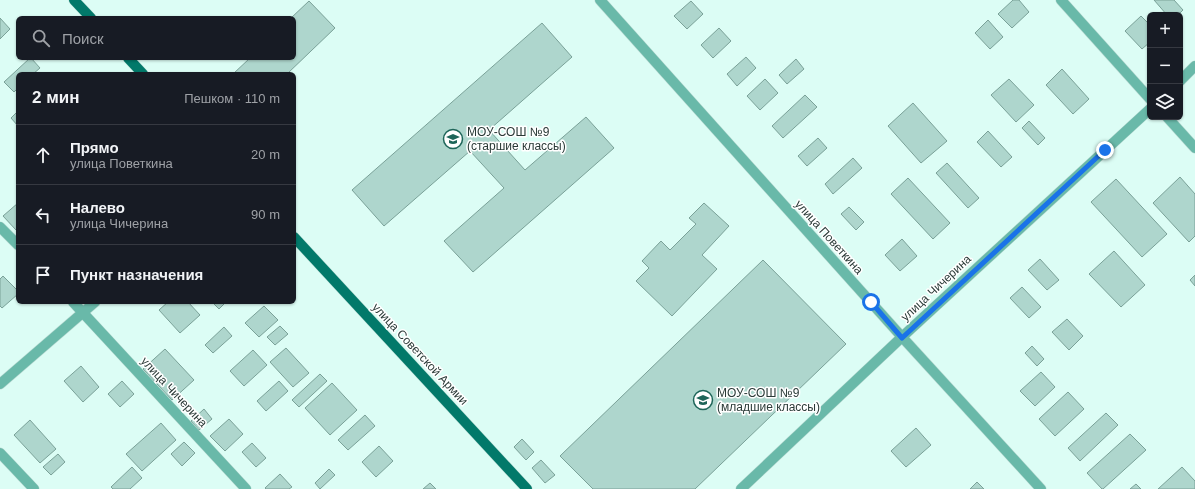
<!DOCTYPE html>
<html lang="ru">
<meta charset="utf-8">
<style>
:root{--surface:#171b24;--page:#20242c;--text:#f1f3f6;--muted:#9ea1a6;--line:#363941}
body{margin:0;font-family:Helvetica,sans-serif;background:var(--page);color:var(--text)}
.controls{position:absolute;right:12px;top:12px;display:grid;overflow:hidden;border-radius:6px;box-shadow:0 1px 3px #0004}
.controls button{width:36px;height:36px;display:grid;place-items:center;padding:0;border:0;border-bottom:1px solid var(--line);background:var(--surface);color:var(--text);font:20px sans-serif}
.stop{position:absolute;width:12px;height:12px;margin:-9px;border:3px solid #1a73e8;border-radius:50%;background:#fff}
.stop.end{background:#1a73e8;border-color:#fff;box-shadow:0 1px 4px #0008}
.list{margin:0;padding:0;list-style:none}
h2{display:flex;justify-content:space-between;align-items:center;height:52px;margin:0;padding:0 16px;font-size:17px}
h2 small{font-size:13px;font-weight:400;color:var(--muted)}
.list li{display:grid;grid-template-columns:26px 1fr auto;gap:12px;align-items:center;box-sizing:border-box;height:60px;padding:0 16px;border-top:1px solid var(--line)}
.list b{display:block;font-size:15px;white-space:nowrap}
.list p{margin:0;font-size:13px;white-space:nowrap;color:var(--muted)}
.list em{font-size:13px;font-style:normal;color:var(--muted)}
.icon{flex:none;width:22px;height:22px;fill:none;stroke:currentColor;stroke-width:2;stroke-linecap:round;stroke-linejoin:round}
.map{position:relative;flex:none;width:1195px;height:489px;overflow:hidden}
.search{position:absolute;background:var(--surface);box-shadow:0 1px 3px #0004;left:16px;top:16px;width:280px;height:44px;display:flex;align-items:center;gap:10px;box-sizing:border-box;padding:0 14px;border-radius:6px;color:var(--muted);font-size:15px}
.panel{position:absolute;background:var(--surface);box-shadow:0 1px 3px #0004;left:16px;top:72px;width:280px;height:232px;border-radius:6px}
.map>svg:first-child{display:block}
.building{fill:#aed6cd;stroke:#7aa198}
.lines{fill:none;stroke-linecap:round;stroke-linejoin:round}
.minor-casing{stroke:#bcdad3;stroke-width:11}
.primary-casing{stroke:#bcdad3;stroke-width:11}
.minor{stroke:#69b9a9;stroke-width:10}
.primary{stroke:#02796a;stroke-width:10}
.route{stroke:#1a73e8;stroke-width:5}
.labels{text-anchor:middle;dominant-baseline:central;stroke-width:3;stroke-linejoin:round;paint-order:stroke}
.poi-label{font-size:12px;fill:#2a3a37;stroke:#fff;text-anchor:start}
.street-label{font-size:12px;fill:#2a3a37;stroke:#fff}
</style>
<div class="map">
<svg width="1195" height="489" viewBox="0 0 1195 489">
<rect width="100%" height="100%" fill="#dcfdf5"/>
<path class="building" d="M1013 0H1019L1029 12 1012 28 998 14Z
M1154 0H1174L1183 10 1178 15H1167Z
M309 1 335 28 287 74H233L250 58H294V18H291Z
M691 1 703 14 687 29 674 16Z
M1141 16 1150 25V42L1142 49 1125 31Z
M0 18 10 29 0 39Z
M988 20 1003 37 990 49 975 33Z
M542 23 572 57 489 130 525 170 586 117 614 148 473 272 444 241 504 188 470 151 384 226 352 190Z
M719 28 731 41 713 58 701 45Z
M746 57 756 68 737 86 727 74Z
M30 58H31L40 68 33 74H18V88L14 92 4 82Z
M796 59 804 69 787 84 779 75Z
M1062 69 1089 99 1073 114 1046 85Z
M765 79 778 93 760 110 747 96Z
M1009 79 1034 105 1016 122 991 95Z
M805 95 817 107 783 138 772 126Z
M913 103 947 141 921 163 888 126Z
M18 111V126L11 118Z
M1029 121 1045 138 1038 145 1022 128Z
M988 131 1012 157 1001 167 977 142Z
M818 138 827 148 807 166 798 156Z
M853 158 862 168 833 194 825 184Z
M947 163 979 198 968 208 936 173Z
M1180 177 1195 194V236L1189 242 1153 203Z
M908 178 950 223 933 239 891 194Z
M1116 179 1167 234 1142 257 1091 202Z
M18 203V228L16 230 3 216Z
M704 203 729 226 702 255 717 269 672 316 636 281 649 268 642 261 661 241 670 250 696 224 689 218Z
M849 207 864 222 856 230 841 214Z
M902 239 917 256 900 271 885 255Z
M1114 251 1145 285 1121 307 1089 274Z
M1040 259 1059 280 1047 290 1028 270Z
M763 260 846 344 695 489H593L560 456Z
M1195 275V286L1190 280Z
M3 276 18 291V294L2 308 0 306V279Z
M1022 287 1041 307 1029 318 1010 298Z
M168 302H188L200 315 180 333 159 310Z
M212 302H226L219 309Z
M264 306 278 320 259 337 245 323Z
M1067 319 1083 336 1069 350 1052 332Z
M280 326 288 334 275 345 267 337Z
M224 327 232 336 213 353 205 345Z
M1032 346 1044 359 1037 366 1025 353Z
M286 348 309 373 293 387 270 362Z
M165 349 194 380 172 400 143 369Z
M253 350 267 365 244 386 230 371Z
M81 366 99 387 83 402 64 381Z
M1041 372 1055 387 1035 406 1020 391Z
M320 374 327 381 299 407 292 400Z
M122 381 134 394 120 407 108 394Z
M279 381 288 391 266 411 257 401Z
M332 383 357 410 330 435 305 408Z
M1068 392 1084 409 1055 436 1039 419Z
M204 409 212 419 199 430 191 421Z
M1106 413 1118 425 1080 461 1068 448Z
M365 415 375 426 348 450 338 440Z
M229 419 243 434 225 451 210 436Z
M30 420 56 449 40 463 14 435Z
M161 423 176 440 142 471 126 454Z
M916 428 931 445 906 467 891 451Z
M1130 434 1146 450 1103 489H1102L1087 473Z
M522 439 534 452 526 460 514 447Z
M184 442 195 453 182 466 171 454Z
M252 443 266 458 256 467 242 452Z
M379 446 393 461 376 477 362 462Z
M58 454 65 462 51 475 43 467Z
M541 460 555 475 545 483 532 468Z
M132 467 142 478 130 489H113L111 487Z
M1182 467 1195 481V489H1158Z
M329 469 335 475 320 489 315 483Z
M280 474 292 487 289 489H266L265 488Z
M977 482 984 489H970Z
M430 483 436 489H423Z
M1136 484 1141 489H1130Z"/>
<g class="lines">
<g class="minor-casing">
<path id="minor" d="M600 0 902 337 1041 489
M1061 0 1150 99
M1180 81 1195 66
M1167 117 1195 148
M0 227 18 245
M73 302 246 489
M0 384 95 302
M0 453 34 489
M741 489 902 337 1150 109"/>
</g>
<g class="primary-casing">
<path id="primary" d="M74 0 91 18
M128 58 143 74
M294 237 527 489"/>
</g>
<use href="#minor" class="minor"/>
<use href="#primary" class="primary"/>
</g>
<g class="lines">
<path class="route" d="M871 302 902 338 1105 150"/>
</g>
<defs>
<g id="school-ring" transform="scale(1)"><circle r="9.5" fill="#fff" stroke="#1e6559" stroke-width="1.5"/><path d="M0-5L7-2L0 1L-7-2ZM-4 1L0 2.5L4 1V4Q0 6-4 4Z" fill="#1e6559"/></g>
</defs>
<g fill-rule="evenodd">
<use href="#school-ring" x="453" y="139"/>
<use href="#school-ring" x="703" y="400"/>
</g>
<g class="labels">
<g class="poi-label">
<text x="467" y="132">МОУ-СОШ №9<tspan x="467" dy="14">(старшие классы)</tspan></text>
<text x="717" y="393">МОУ-СОШ №9<tspan x="717" dy="14">(младшие классы)</tspan></text>
</g>
<g class="street-label">
<text transform="translate(829 237) rotate(48)">улица Поветкина</text>
<text transform="translate(936 288) rotate(-43)">улица Чичерина</text>
<text transform="translate(420 354) rotate(47)">улица Советской Армии</text>
<text transform="translate(174 392) rotate(47)">улица Чичерина</text>
</g>
</g>
</svg>
<div class="controls">
<button>+</button>
<button>−</button>
<button><svg class="icon" aria-label="layers" viewBox="0 0 24 24"><path d="M12 4l9 5-9 5-9-5zM3 14l9 5 9-5"/></svg></button>
</div>
<div class="stop" style="left:871px;top:302px"></div>
<div class="stop end" style="left:1105px;top:150px"></div>
<div class="search"><svg class="icon" aria-label="search" viewBox="0 0 24 24"><circle cx="10" cy="10" r="6"/><path d="M15 15l6 6"/></svg>Поиск</div>
<section class="panel">
<h2>2 мин<small>Пешком · 110 m</small></h2>
<ul class="list">
<li><svg class="icon" aria-label="ahead" viewBox="0 0 24 24"><path d="M12 20V5M6 11l6-6 6 6"/></svg><div><b>Прямо</b><p>улица Поветкина</p></div><em>20 m</em></li>
<li><svg class="icon" aria-label="left" viewBox="0 0 24 24"><path d="M17 20v-9H6M10 6l-5 5 5 5"/></svg><div><b>Налево</b><p>улица Чичерина</p></div><em>90 m</em></li>
<li><svg class="icon" aria-label="arrive" viewBox="0 0 24 24"><path d="M6 21V4h12l-3 4 3 4H6"/></svg><div><b>Пункт назначения</b></div></li>
</ul>
</section>
</div>
